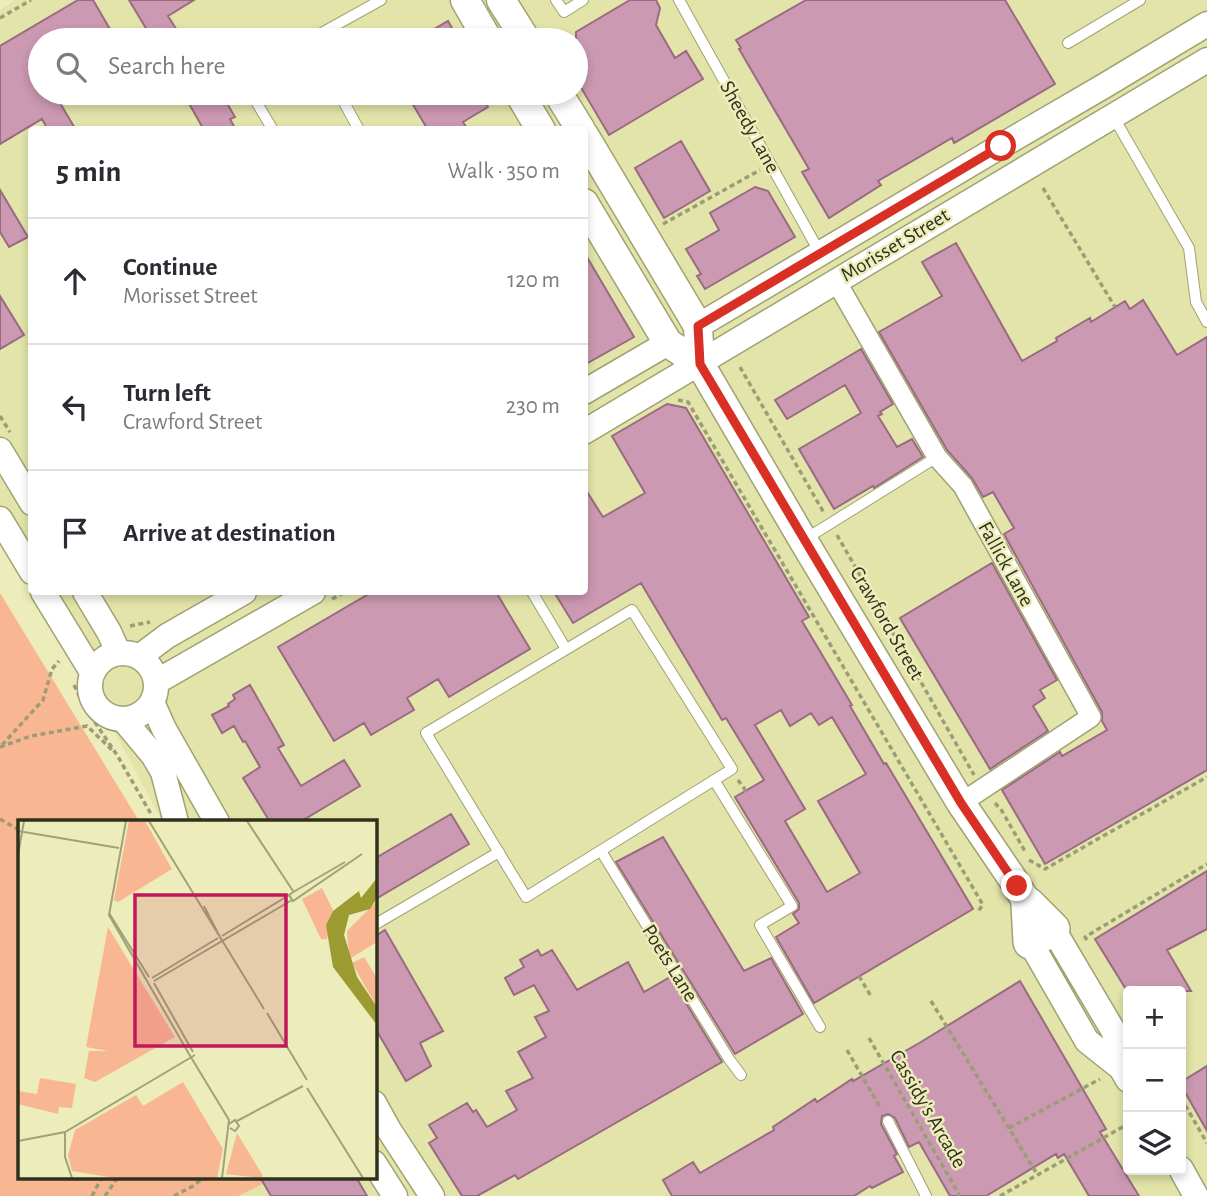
<!DOCTYPE html>
<meta charset="utf-8">
<style>
:root{--surface:#fff;--page:#f2f2f3;--text:#2b2b33;--muted:#7c7c81;--line:#e1e1e2}
body{margin:0;font-family:"Alegreya Sans",sans-serif;background:var(--page);color:var(--text)}
.controls{position:absolute;right:21px;bottom:21px;display:grid;overflow:hidden;border-radius:7px;box-shadow:0 4px 10px #0003}
.controls button{width:63px;height:63px;display:grid;place-items:center;padding:0;border:0;border-bottom:2px solid var(--line);background:var(--surface);color:var(--text);font:35px sans-serif}
.stop{position:absolute;width:21px;height:21px;margin:-16px;border:5px solid #d93025;border-radius:50%;background:#fff}
.stop.end{background:#d93025;border-color:#fff;box-shadow:0 2px 7px #0008}
.list{margin:0;padding:0;list-style:none}
h2{display:flex;justify-content:space-between;align-items:center;height:91px;margin:0;padding:0 28px;font-size:30px}
h2 small{font-size:23px;font-weight:400;color:var(--muted)}
.list li{display:grid;grid-template-columns:46px 1fr auto;gap:21px;align-items:center;box-sizing:border-box;height:126px;padding:0 28px;border-top:2px solid var(--line)}
.list b{display:block;font-size:26px;white-space:nowrap}
.list p{margin:0;font-size:23px;white-space:nowrap;color:var(--muted)}
.list em{font-size:23px;font-style:normal;color:var(--muted)}
.icon{flex:none;width:38px;height:38px;fill:none;stroke:currentColor;stroke-width:2;stroke-linecap:round;stroke-linejoin:round}
.map{position:relative;flex:none;width:1207px;height:1196px;overflow:hidden}
.search{position:absolute;background:var(--surface);box-shadow:0 4px 10px #0003;left:28px;top:28px;width:560px;height:77px;display:flex;align-items:center;gap:18px;box-sizing:border-box;padding:0 24px;border-radius:38px;color:var(--muted);font-size:26px}
.panel{position:absolute;background:var(--surface);box-shadow:0 4px 10px #0003;left:28px;top:126px;width:560px;height:469px;border-radius:7px}
.map>svg:first-child{display:block}
.built{fill:#e2e4a9;fill-rule:evenodd}
.green{fill:#f9b693}
.building{fill:#cb99b1;stroke:#996b81;stroke-width:2;fill-rule:evenodd}
.lines{fill:none;stroke-linecap:round;stroke-linejoin:round}
.service-casing{stroke:#a1a272;stroke-width:12}
.minor-casing{stroke:#a1a272;stroke-width:22}
.tertiary-casing{stroke:#a1a272;stroke-width:27}
.secondary-casing{stroke:#a1a272;stroke-width:31}
.trunk-casing{stroke:#a1a272;stroke-width:36}
.path{stroke:#9c9d77;stroke-width:3.5;stroke-dasharray:5 3.5;stroke-linecap:butt}
.service{stroke:#fff;stroke-width:10}
.minor{stroke:#fff;stroke-width:19}
.tertiary{stroke:#fff;stroke-width:24}
.secondary{stroke:#fff;stroke-width:28}
.trunk{stroke:#fff;stroke-width:33}
.route{stroke:#d93025;stroke-width:9}
.labels{text-anchor:middle;dominant-baseline:central;stroke-width:5;stroke-linejoin:round;paint-order:stroke}
.street-label{font-size:21px;fill:#30311d;stroke:#ecedba}
.inset-road{fill:none;stroke:#a1a27b;stroke-width:2}
.view{fill:#c2185b;fill-opacity:0.15;stroke:#c2185b;stroke-width:3.5}
.inset-edge{fill:none;stroke:#30311d;stroke-width:3.5}
</style>
<div class="map">
<svg width="1207" height="1196" viewBox="0 0 1207 1196">
<rect width="100%" height="100%" fill="#ecedba"/>
<path class="built" d="M15 0H1207V1196H208L240 1177H374V822L162 821 40 592H584V130H32L31 575 0 516V10ZM40 40H576V93H40ZM1128 991H1181V1170H1128Z"/>
<path class="green" d="M0 593 139 821 19 822V1177H264L267 1182 238 1196H0Z"/>
<path class="building" d="M78 0H93L111 31 96 40H40V93H54L76 130H48L42 119 0 144V46Z
M129 0H194L168 16 183 40H153Z
M630 0H656L660 8 656 25 675 58 686 51 703 79 609 135 576 79V32Z
M806 0H1005L1055 84 954 143 952 138 878 181 881 185 829 218 802 172 809 169 739 49 741 48 736 40Z
M448 21 459 40H416Z
M183 93H221L235 117 230 119 236 130H204Z
M406 93H443L449 103 465 93H480L488 107 463 122 468 130H428Z
M681 141 710 191 664 218 635 168Z
M755 187 768 191 795 237 705 289 697 276 701 274 686 249 719 230 710 213Z
M0 190 28 237 9 247 0 232Z
M956 243 1022 361 1057 341 1056 338 1090 318 1091 322 1125 301 1130 309 1143 300 1177 355 1207 337V770L1045 864 1002 790 1060 752 1062 756 1107 730 1102 721V712L1004 534 1014 528 993 492 983 497 972 478 947 450 879 332 942 296 922 262Z
M584 252 634 337 584 365Z
M0 296 24 335 0 349Z
M861 349 893 404 880 412 882 414 878 416 897 447 912 439 923 457 874 488 873 486 834 509 799 449 861 413 845 385 787 419 775 400Z
M667 404 686 408 809 617 802 621 852 705 850 706 884 764 886 763 973 909 814 1003 776 937 799 923 793 914 799 909V903L735 797 764 780 726 718 722 720 641 583 573 623 554 592H584V487L603 517 645 493 612 436ZM781 710 790 726 811 713 819 725 832 717 866 774 818 801 860 873 827 892 785 821 805 809 755 725Z
M992 563 1057 680 1040 690 1045 698 1033 706 1048 731 990 769 900 618Z
M372 592H496L530 649 449 697 438 679 407 698 414 710 371 735 364 723 334 741 278 647Z
M250 685 284 745 278 748 301 786 344 760 360 786 300 822H270L243 778 260 767 245 741 243 742 234 726 222 733 212 715 229 706 228 704 235 699 233 695Z
M451 814 469 844 374 900V859Z
M663 837 744 971 771 958 803 1014 735 1054 616 862Z
M1207 871V929L1167 950 1191 991H1127L1095 939Z
M385 930 443 1031 420 1043 431 1066 406 1081 374 1026V937Z
M538 950 541 956 552 950 577 990 628 962 644 992 670 977 722 1062 518 1179 515 1175 477 1196H462L429 1143 437 1138 429 1125 467 1103 473 1112 476 1110 487 1127 517 1110 506 1091 533 1078 518 1052 546 1037 535 1017 549 1011 534 985 514 995 505 978 524 967 520 960Z
M1020 981 1106 1129 1100 1132 1139 1196H1089L1064 1154 1058 1158 1056 1154 986 1196H950L919 1142 909 1147 895 1118 888 1114 882 1116 881 1124 897 1154 894 1156 903 1172 872 1188 870 1186 854 1196H672L663 1180 693 1162 700 1173 774 1130 773 1127 815 1099 817 1102 852 1079 853 1081 921 1042Z
M1207 1066V1131L1181 1085V1082Z
M260 1177H356L367 1196H271Z"/>
<g class="lines">
<g class="service-casing">
<path id="service" d="M556 0 564 12 583 0
M679 0 820 253
M309 40 381 0
M1068 43 1140 0
M251 93 273 130
M339 93 359 130
M1113 116 1189 248 1196 302 1207 322
M807 538 937 457
M532 592 566 649
M632 610 732 769 526 897 426 733Z
M714 780 792 906 760 925 820 1027
M601 851 729 1059 741 1075
M374 925 499 852
M888 1121 926 1196"/>
</g>
<g class="minor-casing">
<path id="minor" d="M836 281 937 457 963 486 1091 717 961 803"/>
</g>
<g class="tertiary-casing">
<path id="tertiary" d="M698 326 1001 146 1104 86 1207 24
M584 392 668 343
M584 432 1207 60
M0 450 32 503
M0 519 32 572
M43 592 92 672
M85 592 109 632 118 652
M90 686a33 33 0 1 1 66 0a33 33 0 1 1-66 0Z
M139 657 167 636 244 592
M156 682 313 592
M152 702 164 729 217 822
M123 719 153 755 163 772 176 822
M1053 929 1114 1032 1121 1068 1128 1080
M1030 942 1087 1041 1121 1068
M374 1103 389 1130 432 1196
M374 1163 395 1196
M1181 1169 1196 1196"/>
</g>
<g class="secondary-casing">
<path id="secondary" d="M465 0 488 40
M501 0 526 40
M519 93 541 130
M558 93 581 130
M584 135 698 326 700 364
M584 203 668 343 700 364 803 540 961 803 1012 878 1028 904"/>
</g>
<g class="trunk-casing">
<path id="trunk" d="M1028 904 1053 929 1030 942Z"/>
</g>
<path class="path" d="M0 18 31 0
M1043 188 1115 307
M663 224 760 170
M740 367 824 513
M678 400 688 402 983 905 978 911
M0 416 10 432
M837 535 974 775
M332 599 345 592
M130 626 150 622
M74 685 84 706 117 755 151 814
M2 745 43 700 52 669 59 661
M0 747 31 736 87 726 112 750
M738 780 746 791
M995 803 1002 811 1026 853
M0 819 19 830
M1029 860 1045 869 1207 777
M1087 940 1085 937 1207 864
M859 976 872 998
M931 1001 1037 1174
M869 1038 960 1196
M847 1050 881 1109
M1181 1098 1207 1143
M1009 1128 1100 1079
M92 1196 102 1177
M105 1196 118 1177
M174 1196 193 1186 204 1177
M1000 1196 1128 1124"/>
<use href="#service" class="service"/>
<use href="#minor" class="minor"/>
<use href="#tertiary" class="tertiary"/>
<use href="#secondary" class="secondary"/>
<use href="#trunk" class="trunk"/>
</g>
<g class="lines">
<path class="route" d="M1001 146 698 326 700 364 961 803 1017 886"/>
</g>
<g class="labels">
<g class="street-label">
<text transform="translate(750 127) rotate(61)">Sheedy Lane</text>
<text transform="translate(895 245) rotate(-31)">Morisset Street</text>
<text transform="translate(1006 564) rotate(61)">Fallick Lane</text>
<text transform="translate(887 623) rotate(60)">Crawford Street</text>
<text transform="translate(670 963) rotate(58)">Poets Lane</text>
<text transform="translate(928 1109) rotate(60)">Cassidy's Arcade</text>
</g>
</g>
<g transform="translate(18 820)">
<rect width="359" height="359" fill="#ecedba"/>
<path d="M111 1H127L154 49 100 82 96 80ZM304 68 315 90 309 119H303L284 79ZM359 81V122L331 139 329 111ZM90 107 157 217 77 262 66 258 71 231H90L68 227ZM346 137 359 158V187L334 143ZM22 258 58 264 54 288 41 287 40 294 0 284V271L19 274ZM165 262 205 329 199 358H97L54 351 50 335 57 310 118 275 125 286ZM219 313 245 356 243 358 208 354Z" fill="#f9b693"/>
<path d="M359 58V78L352 89 331 95 326 115 339 157 359 187V205L315 147 308 105 315 91 341 71 343 78Z" fill="#9b9b31"/>
<path class="inset-road" d="M108 1 91 95 171 234M131 1 246 189M229 1 275 71M0 11 101 28M0 35 6 1M277 71 271 75 275 81 344 34M277 71 327 42M186 86 204 121M91 93 131 157M204 116 271 75M134 158 200 118M136 161 274 80M136 163 175 232M249 193 289 260M171 234 211 300 204 358M289 268 345 358M219 301 285 266M211 304 217 300 221 306 217 311 212 308M47 313V337L54 358M0 321 47 312 177 235"/>
<path class="view" d="M117 75H268V226H117Z"/>
<rect width="359" height="359" class="inset-edge"/>
</g>
</svg>
<div class="controls">
<button>+</button>
<button>−</button>
<button><svg class="icon" aria-label="layers" viewBox="0 0 24 24"><path d="M12 4l9 5-9 5-9-5zM3 14l9 5 9-5"/></svg></button>
</div>
<div class="stop" style="left:1001px;top:146px"></div>
<div class="stop end" style="left:1017px;top:886px"></div>
<div class="search"><svg class="icon" aria-label="search" viewBox="0 0 24 24"><circle cx="10" cy="10" r="6"/><path d="M15 15l6 6"/></svg>Search here</div>
<section class="panel">
<h2>5 min<small>Walk · 350 m</small></h2>
<ul class="list">
<li><svg class="icon" aria-label="ahead" viewBox="0 0 24 24"><path d="M12 20V5M6 11l6-6 6 6"/></svg><div><b>Continue</b><p>Morisset Street</p></div><em>120 m</em></li>
<li><svg class="icon" aria-label="left" viewBox="0 0 24 24"><path d="M17 20v-9H6M10 6l-5 5 5 5"/></svg><div><b>Turn left</b><p>Crawford Street</p></div><em>230 m</em></li>
<li><svg class="icon" aria-label="arrive" viewBox="0 0 24 24"><path d="M6 21V4h12l-3 4 3 4H6"/></svg><div><b>Arrive at destination</b></div></li>
</ul>
</section>
</div>
